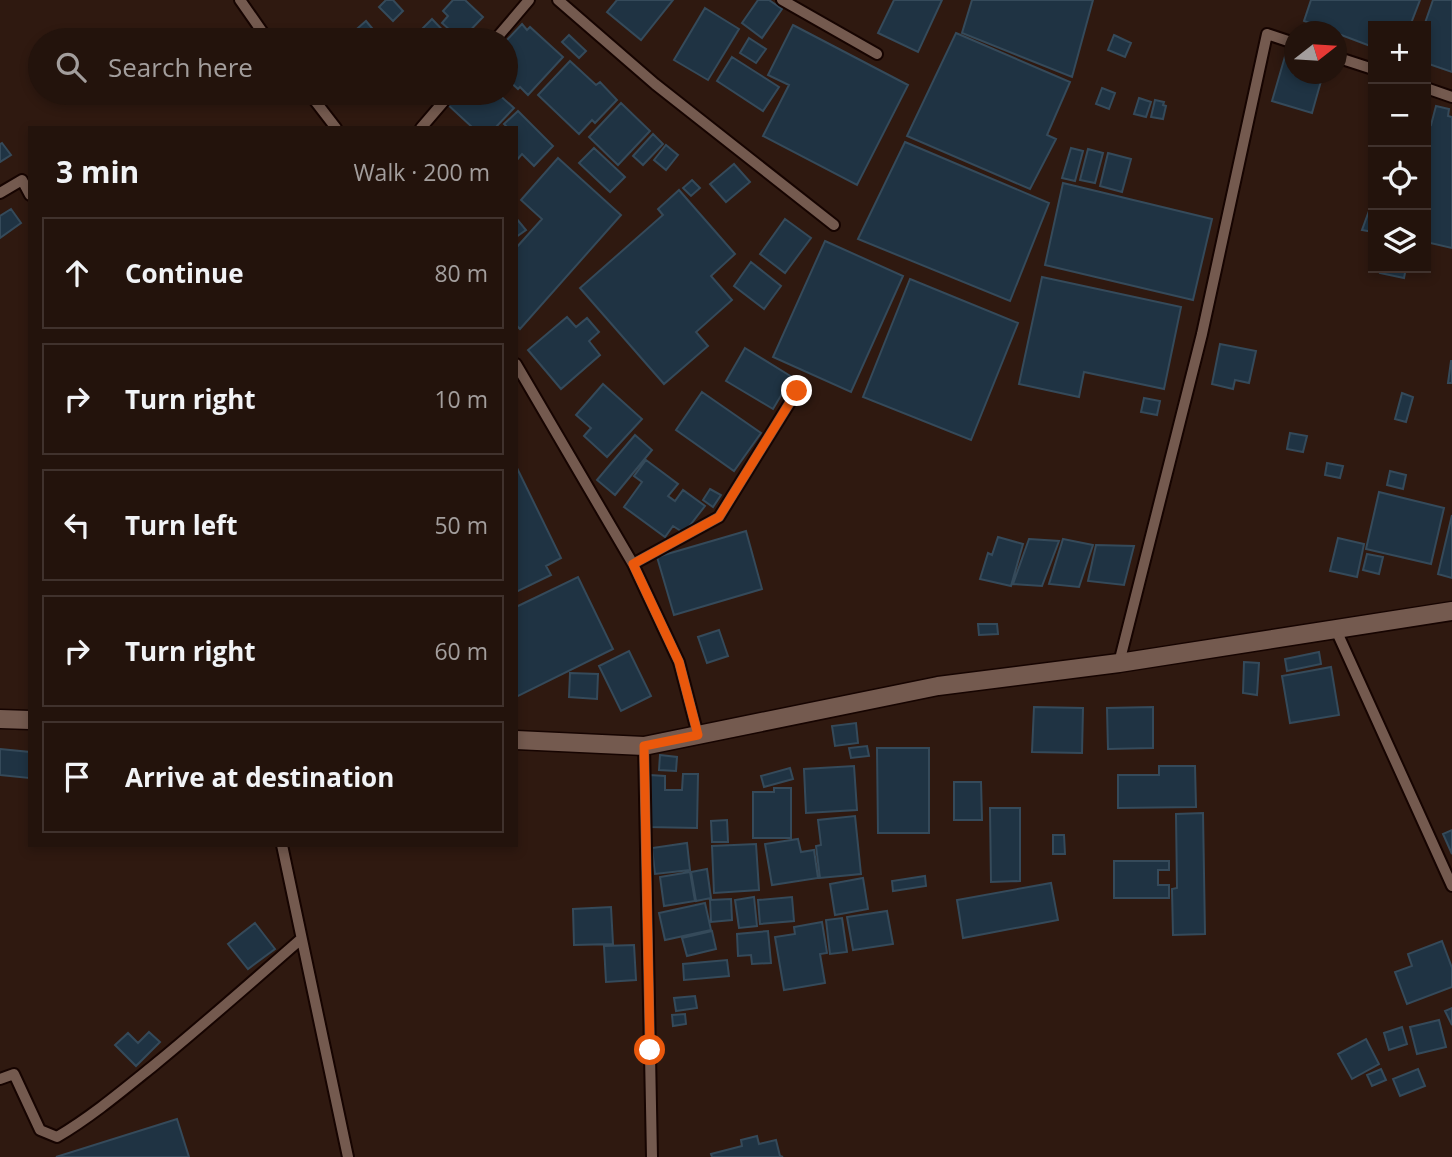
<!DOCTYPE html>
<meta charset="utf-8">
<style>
:root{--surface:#23130c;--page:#2f201a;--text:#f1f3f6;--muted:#a39e9d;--line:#40322d}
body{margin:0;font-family:"Open Sans",sans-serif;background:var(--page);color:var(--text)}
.controls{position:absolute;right:21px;top:21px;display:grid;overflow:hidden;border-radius:0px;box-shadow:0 4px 10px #0003}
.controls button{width:63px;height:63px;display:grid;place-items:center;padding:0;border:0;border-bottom:2px solid var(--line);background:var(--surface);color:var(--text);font:35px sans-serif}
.compass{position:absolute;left:1284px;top:21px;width:63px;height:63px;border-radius:50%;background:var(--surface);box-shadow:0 4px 10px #0003;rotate:73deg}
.stop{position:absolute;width:21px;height:21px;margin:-16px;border:5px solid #ea580c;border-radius:50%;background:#fff}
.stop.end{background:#ea580c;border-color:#fff;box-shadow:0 2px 7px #0008}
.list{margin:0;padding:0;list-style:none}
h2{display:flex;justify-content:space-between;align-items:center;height:91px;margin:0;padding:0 28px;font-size:30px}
h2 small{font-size:23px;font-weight:400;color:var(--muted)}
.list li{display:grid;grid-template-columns:46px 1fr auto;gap:21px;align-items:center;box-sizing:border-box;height:112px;margin:0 14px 14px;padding:0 14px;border:2px solid var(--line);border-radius:0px}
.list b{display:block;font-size:26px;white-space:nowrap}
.list em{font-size:23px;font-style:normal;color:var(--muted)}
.icon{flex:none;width:38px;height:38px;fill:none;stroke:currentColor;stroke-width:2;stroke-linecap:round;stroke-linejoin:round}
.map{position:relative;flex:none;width:1452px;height:1157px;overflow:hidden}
.search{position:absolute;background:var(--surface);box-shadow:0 4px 10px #0003;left:28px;top:28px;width:490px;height:77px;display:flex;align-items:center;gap:18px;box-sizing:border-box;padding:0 24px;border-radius:38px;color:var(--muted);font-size:26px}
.panel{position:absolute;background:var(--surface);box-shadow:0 4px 10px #0003;left:28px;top:126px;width:490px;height:721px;border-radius:0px}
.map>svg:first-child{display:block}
.building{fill:#1f3343;stroke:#354a5a;stroke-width:2}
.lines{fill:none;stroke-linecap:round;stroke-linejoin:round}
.service-casing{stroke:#160401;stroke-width:14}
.minor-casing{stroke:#160401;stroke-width:21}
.service{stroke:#745a4f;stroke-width:10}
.minor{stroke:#745a4f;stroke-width:18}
.route{stroke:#ea580c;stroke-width:9}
</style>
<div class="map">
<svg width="1452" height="1157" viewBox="0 0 1452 1157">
<rect width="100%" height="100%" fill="#2f1910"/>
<path class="building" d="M386 0H393L403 11 393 21 379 7Z
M453 0H465L483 17 461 40 442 23 448 16 443 11Z
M617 0H673L641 40 607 12Z
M758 0H769L782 9 762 38 742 23Z
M894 0H942L918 52 878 33Z
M972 0H1093L1072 77 962 33Z
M1311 0H1420L1410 26H1373V47L1304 21Z
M1433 0H1452V72L1426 63V26H1424Z
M705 8 739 29 708 80 674 60Z
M432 19 452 40H417L414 37Z
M366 21 382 40H356L351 34Z
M522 24 527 30 530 27 563 57 528 95 520 87 518 89 506 78V41Z
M793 25 908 85 857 185 763 136 789 85 768 75Z
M956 33 1070 82 1047 135 1056 139 1030 189 907 136Z
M569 35 586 51 579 58 562 42Z
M1114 35 1131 43 1125 57 1108 50Z
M749 38 766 49 756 63 740 53Z
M1286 53 1294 56V74H1323L1312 113 1272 101Z
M732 57 779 87 763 111 717 81Z
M570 61 596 85 600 82 617 100 595 123 592 120 579 134 538 95Z
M1102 88 1115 93 1109 109 1096 104Z
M456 93H497L514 108 495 128H473L446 103Z
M1139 98 1151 102 1146 117 1134 114Z
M1155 100 1164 102 1163 105 1166 106 1163 119 1151 117Z
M621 103 650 131 618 165 589 137Z
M1436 106 1449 109 1448 116 1452 117V248L1426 242V124L1431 125Z
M518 111 553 146 534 166 522 154 516 161V128H508L504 124Z
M653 134 663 144 643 165 633 156Z
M905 142 1049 203 1010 301 858 239Z
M2 143 11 155 0 162V144Z
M666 145 678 155 666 170 654 160Z
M594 148 625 177 610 192 579 163Z
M1071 148 1083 151 1075 181 1062 178Z
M1088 149 1103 153 1095 183 1080 180Z
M1108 153 1131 159 1122 192 1100 186Z
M558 158 621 215 520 329 516 325V248L542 219 521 200Z
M734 164 750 182 726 202 710 184Z
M692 180 700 188 691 196 683 188Z
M1063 183 1212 219 1193 300 1045 265Z
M679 190 735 254 711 276 732 300 696 332 708 346 664 384 580 288 663 215 658 209Z
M1373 200V232L1362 230Z
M11 209 21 223 0 238V216Z
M516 218 526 230 516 237Z
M785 219 811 238 785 273 760 254Z
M825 241 903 276 851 392 773 357Z
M751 262 781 286 764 309 734 286Z
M1381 268H1406L1404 278 1380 273Z
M1042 277 1181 307 1164 389 1084 372 1079 397 1019 384Z
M910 279 1018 323 971 440 863 397Z
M567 317 576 327 587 318 599 332 589 341 600 355 561 389 528 350Z
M1220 344 1256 351 1249 383 1235 380 1233 389 1212 384Z
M745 348 792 377 773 409 726 381Z
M1451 361H1452V383H1448Z
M603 384 642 419 607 457 584 436 591 428 576 415Z
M702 392 761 433 734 471 676 430Z
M1402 393 1413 397 1406 422 1395 419Z
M1144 398 1160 401 1157 415 1141 412Z
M1290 433 1307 436 1303 452 1287 449Z
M635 435 652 450 615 495 597 480Z
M646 460 678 484 668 496 675 501 683 490 705 506 684 533 673 526 665 537 624 507 642 482 634 476Z
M1327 463 1343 466 1340 478 1325 475Z
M516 466 561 558 546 566 551 575 516 592Z
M1390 471 1406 475 1403 489 1387 485Z
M710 489 721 495 713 507 703 500Z
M1379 492 1444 508 1431 564 1366 549Z
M1452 515V578L1438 574Z
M746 531 762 589 674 615 657 557Z
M998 537 1023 544 1011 586 980 579 988 553 992 555Z
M1338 538 1364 544 1357 577 1330 571Z
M1029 539 1059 541 1042 586 1013 584Z
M1063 539 1093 545 1079 587 1049 584Z
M1096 545 1134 546 1124 585 1088 581Z
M1367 554 1383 557 1379 574 1363 570Z
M578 577 613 649 516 697V607Z
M978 624H997L998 634 979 635Z
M719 630 728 656 707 663 698 637Z
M629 651 651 696 621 711 599 666Z
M1319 652 1321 664 1287 671 1285 659Z
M1244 662 1259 663 1257 695 1243 693Z
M1331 667 1339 715 1290 723 1282 676Z
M570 673 598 674 597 699 569 697Z
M1034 707 1083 708 1082 753 1032 752Z
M1153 707V748L1108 749 1107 708Z
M856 723 858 743 835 746 832 726Z
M867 746 869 756 851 758 849 748Z
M877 748H929V833H878Z
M0 749 30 752 29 778 0 775Z
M660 755 677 757 676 771 659 770Z
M854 766 857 810 806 813 804 769Z
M1159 766H1195L1196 807 1118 808V775H1159Z
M790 768 793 779 764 787 761 776Z
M683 774H698L697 828 649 827 650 775 665 776V790H682Z
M954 782H981L982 820H954Z
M774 788H791V838H753V792H774Z
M990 808H1020V881L991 882Z
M1203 813 1205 934 1173 935 1172 889 1177 888 1176 814Z
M855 816 861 874 820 878 816 846 821 845 818 820Z
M727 820 728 842H712L711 821Z
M1452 830V854L1443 834Z
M1053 835H1064L1065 854H1053Z
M798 839 801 852 814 850 818 878 772 885 765 844Z
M687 843 690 870 655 874 652 848Z
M756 844 759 890 714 893 712 846Z
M1114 861H1169V870H1158V885H1169V898H1114Z
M707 869 711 898 696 901 691 872Z
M690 872 695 901 664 906 660 877Z
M925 876 926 886 893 891 892 881Z
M863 878 868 909 835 915 830 884Z
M1051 883 1058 920 963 938 957 900Z
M754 897 757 926 739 928 735 900Z
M792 897 794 921 760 924 758 900Z
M731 899 732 920 711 922 710 900Z
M705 903 711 930 665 940 659 913Z
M611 907 613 944 574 945 573 909Z
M887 911 893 944 853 950 847 917Z
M842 918 847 952 830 954 826 920Z
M822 922 827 953 820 954 825 983 784 990 775 937 795 934 794 927Z
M255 923 275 949 248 969 228 944Z
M712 931 716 949 687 956 682 938Z
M768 931 771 963 752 964 751 955 738 956 737 934Z
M1442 941 1452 968V987L1407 1004 1395 972 1412 966 1408 954Z
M634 945 636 980 606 982 604 946Z
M727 960 729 976 684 980 683 964Z
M695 996 697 1008 676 1011 674 998Z
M1452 1008V1025L1445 1011Z
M685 1014 686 1024 673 1026 672 1015Z
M1439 1020 1446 1047 1417 1054 1410 1027Z
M1402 1027 1407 1044 1389 1050 1384 1033Z
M149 1032 160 1042 136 1066 115 1045 128 1033 138 1043Z
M1366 1039 1379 1064 1352 1079 1338 1054Z
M1381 1069 1386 1080 1372 1086 1367 1075Z
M1418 1069 1425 1086 1400 1096 1393 1079Z
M177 1119 189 1157H56Z
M757 1136 759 1144 776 1140 780 1156 783 1157H712L711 1154 742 1146 741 1140Z"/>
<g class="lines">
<g class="service-casing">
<path id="service" d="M240 0 268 40
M558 0 655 84 834 225
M782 0 877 54
M495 40 529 0
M1336 57 1373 69
M1426 88 1452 97
M309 93 336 128
M421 128 451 93
M0 193 22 180 30 195
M516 364 633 564 679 662 698 735
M633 564 719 517 797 391
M1336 630 1452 886
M1119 663 1202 334 1267 34 1294 43
M644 746 652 1157
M282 845 348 1157
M0 1079 14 1074 40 1130 57 1137C91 1117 122 1091 153 1066 203 1025 252 982 301 939"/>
</g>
<g class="minor-casing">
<path id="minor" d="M0 719 30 720
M516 740 644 746 938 686 1119 663 1452 611"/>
</g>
<use href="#service" class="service"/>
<use href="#minor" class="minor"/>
</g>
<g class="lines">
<path class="route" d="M650 1050 644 746 698 735 679 662 633 564 719 517 797 391"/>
</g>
</svg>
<div class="controls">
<button>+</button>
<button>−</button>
<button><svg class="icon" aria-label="locate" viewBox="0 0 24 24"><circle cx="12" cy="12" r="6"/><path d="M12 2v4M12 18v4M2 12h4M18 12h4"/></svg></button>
<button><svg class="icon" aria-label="layers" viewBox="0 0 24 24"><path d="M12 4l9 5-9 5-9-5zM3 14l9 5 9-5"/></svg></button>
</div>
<svg class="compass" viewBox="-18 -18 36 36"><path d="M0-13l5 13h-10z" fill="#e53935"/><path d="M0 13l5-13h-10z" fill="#a39e9d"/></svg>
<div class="stop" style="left:650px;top:1050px"></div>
<div class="stop end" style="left:797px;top:391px"></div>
<div class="search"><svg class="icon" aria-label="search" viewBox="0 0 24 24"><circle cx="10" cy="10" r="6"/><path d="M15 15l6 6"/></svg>Search here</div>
<section class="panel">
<h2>3 min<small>Walk · 200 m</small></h2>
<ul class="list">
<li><svg class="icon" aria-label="ahead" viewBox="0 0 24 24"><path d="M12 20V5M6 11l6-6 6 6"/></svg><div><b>Continue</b></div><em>80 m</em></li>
<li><svg class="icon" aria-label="right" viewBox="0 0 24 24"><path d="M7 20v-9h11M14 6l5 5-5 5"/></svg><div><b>Turn right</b></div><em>10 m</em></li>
<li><svg class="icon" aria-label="left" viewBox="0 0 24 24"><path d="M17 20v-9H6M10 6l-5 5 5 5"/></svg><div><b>Turn left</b></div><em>50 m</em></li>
<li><svg class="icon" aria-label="right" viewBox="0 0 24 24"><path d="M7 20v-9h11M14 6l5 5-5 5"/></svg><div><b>Turn right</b></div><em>60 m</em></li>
<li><svg class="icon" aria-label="arrive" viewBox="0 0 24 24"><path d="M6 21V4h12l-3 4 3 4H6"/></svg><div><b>Arrive at destination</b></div></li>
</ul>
</section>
</div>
